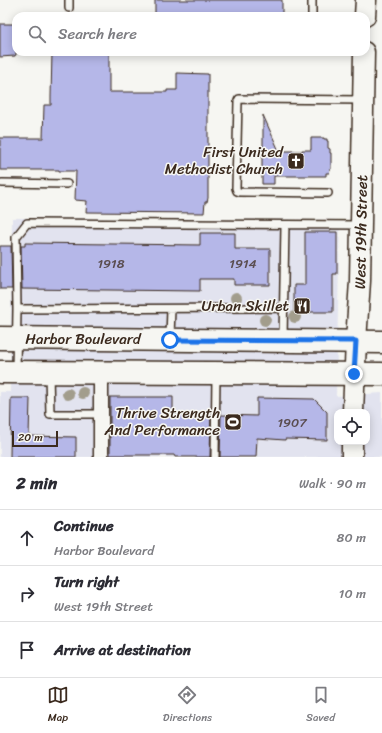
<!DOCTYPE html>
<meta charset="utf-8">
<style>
:root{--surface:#fff;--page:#f2f2f3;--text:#2b2b33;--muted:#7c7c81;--line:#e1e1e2;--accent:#3b2a1e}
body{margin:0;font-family:Sriracha,sans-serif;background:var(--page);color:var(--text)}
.controls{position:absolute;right:12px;bottom:12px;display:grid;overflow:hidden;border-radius:8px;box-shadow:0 2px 10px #0003}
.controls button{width:36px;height:36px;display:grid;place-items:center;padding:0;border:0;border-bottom:1px solid var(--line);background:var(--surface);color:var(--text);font:20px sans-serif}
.scale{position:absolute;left:12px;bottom:10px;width:46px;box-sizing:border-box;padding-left:4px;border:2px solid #3b2a1e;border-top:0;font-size:11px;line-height:14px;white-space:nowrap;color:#3b2a1e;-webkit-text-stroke:3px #f6f6f2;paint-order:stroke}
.stop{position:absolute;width:12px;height:12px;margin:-9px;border:3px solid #1a73e8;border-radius:50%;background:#fff}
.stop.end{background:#1a73e8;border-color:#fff;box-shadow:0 1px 4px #0008}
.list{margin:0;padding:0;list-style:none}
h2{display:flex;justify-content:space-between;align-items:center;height:52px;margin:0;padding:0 16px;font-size:17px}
h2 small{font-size:13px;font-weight:400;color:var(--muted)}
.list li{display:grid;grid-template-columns:26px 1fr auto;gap:12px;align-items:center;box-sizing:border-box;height:56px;padding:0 16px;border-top:1px solid var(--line)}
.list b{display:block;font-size:15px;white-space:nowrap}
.list p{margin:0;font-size:13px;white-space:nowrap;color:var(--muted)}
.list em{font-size:13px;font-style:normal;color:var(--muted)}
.icon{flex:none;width:22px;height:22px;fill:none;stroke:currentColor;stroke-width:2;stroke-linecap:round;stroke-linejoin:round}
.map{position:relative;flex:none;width:382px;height:457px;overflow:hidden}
.search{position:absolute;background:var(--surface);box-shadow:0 2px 10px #0003;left:12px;right:12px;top:12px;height:44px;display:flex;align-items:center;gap:10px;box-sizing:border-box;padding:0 14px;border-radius:12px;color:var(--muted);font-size:15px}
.sheet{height:220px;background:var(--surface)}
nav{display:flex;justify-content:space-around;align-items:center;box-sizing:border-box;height:56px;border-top:1px solid var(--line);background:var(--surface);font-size:11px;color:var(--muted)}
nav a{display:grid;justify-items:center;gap:2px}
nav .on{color:var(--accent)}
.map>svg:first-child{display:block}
.built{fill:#e2e3ef;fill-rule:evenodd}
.building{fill:#b5b7e8;stroke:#3b2a1e}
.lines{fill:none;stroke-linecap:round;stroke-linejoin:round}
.lane-casing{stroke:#3b2a1e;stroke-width:10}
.street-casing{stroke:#3b2a1e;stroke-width:17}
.secondary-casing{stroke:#3b2a1e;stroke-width:23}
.primary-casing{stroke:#3b2a1e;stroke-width:25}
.lane{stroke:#f6f6f2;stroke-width:7}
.street{stroke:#f6f6f2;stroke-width:14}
.secondary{stroke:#f6f6f2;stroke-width:20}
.primary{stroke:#f6f6f2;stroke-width:22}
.tree{fill:#a29d8c}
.route{stroke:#1a73e8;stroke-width:5}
.labels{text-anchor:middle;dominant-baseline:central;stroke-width:3;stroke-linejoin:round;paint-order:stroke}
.number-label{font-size:13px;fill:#5a4d50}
.poi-label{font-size:15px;fill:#3b2a1e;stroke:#f6f6f2;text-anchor:end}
.street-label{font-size:15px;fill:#3b2a1e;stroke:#f6f6f2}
</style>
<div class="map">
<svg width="382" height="457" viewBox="0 0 382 457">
<rect width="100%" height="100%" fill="#f6f6f2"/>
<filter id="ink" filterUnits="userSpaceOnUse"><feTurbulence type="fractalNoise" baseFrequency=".025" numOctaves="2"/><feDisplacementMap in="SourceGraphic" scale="8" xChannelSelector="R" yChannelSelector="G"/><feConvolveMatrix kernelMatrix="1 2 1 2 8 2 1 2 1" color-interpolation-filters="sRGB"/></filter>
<g filter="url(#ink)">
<path class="built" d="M12 218 340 221 336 396 382 393V457H0V392H10ZM337 412H367V442H337Z"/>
<path class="building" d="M155 0H282V16H155Z
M0 24H15L16 55H15V56L0 57Z
M52 52H109V92H167V90H177V73L208 74V198L207 202H205L204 213 86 212 87 201 75 200 76 171H59V170H0V138H43L44 105H51V97Z
M263 115 279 151H302V150H311V138H324V139H327V141H328V148L330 149V153H331V169H330L329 173H326V176H274V184H262V148H263Z
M305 232H337V274H333V312H294V285H305Z
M200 233H235V249H270V285H234V279H200V291L22 289 21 246H25V243L200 245Z
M0 246H11L12 289H0Z
M110 397H173V414L211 415 210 457H175L174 455H110Z
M11 398H30L29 436 76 437V457H10Z
M257 398 314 399 327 412V440L285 439V440L257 438 256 457H220L221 415 257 416Z"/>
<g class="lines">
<g class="lane-casing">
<path id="lane" d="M69 0V8
M312 16V0
M2 183 67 184
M328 193 240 192 237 191 236 188 238 101 239 99 363 100
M17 309 284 308
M170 337 171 309
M283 338 285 225
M16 371 17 309 16 237 27 223 361 225
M49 374 50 414H101
M215 457 216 375"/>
</g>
<g class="street-casing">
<path id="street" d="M101 457V373"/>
</g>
<g class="secondary-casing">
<path id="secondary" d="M365 16 366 0
M353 412 356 341 360 281 364 52
M352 457V442"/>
</g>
<g class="primary-casing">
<path id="primary" d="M0 338 382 342
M0 372 382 374"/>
</g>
<use href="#lane" class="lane"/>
<use href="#street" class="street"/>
<use href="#secondary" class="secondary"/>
<use href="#primary" class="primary"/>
</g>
<g class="tree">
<circle cx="236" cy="298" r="6"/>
<circle cx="295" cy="317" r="6"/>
<circle cx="265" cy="320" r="6"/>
<circle cx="83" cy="393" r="6"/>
<circle cx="68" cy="394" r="6"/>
</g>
</g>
<g class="lines" filter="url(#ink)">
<path class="route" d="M170 340 356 341 354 374"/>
</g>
<defs>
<g id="church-square" transform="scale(0.9)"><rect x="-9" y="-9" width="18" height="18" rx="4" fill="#3b2a1e" stroke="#f6f6f2"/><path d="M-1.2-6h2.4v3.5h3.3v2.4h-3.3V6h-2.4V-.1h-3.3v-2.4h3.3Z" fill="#fff"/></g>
<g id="restaurant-square" transform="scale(0.9)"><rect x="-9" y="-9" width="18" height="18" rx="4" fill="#3b2a1e" stroke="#f6f6f2"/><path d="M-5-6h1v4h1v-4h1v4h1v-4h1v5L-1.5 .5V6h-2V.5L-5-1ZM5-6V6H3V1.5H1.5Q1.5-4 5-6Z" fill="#fff"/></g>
<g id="stadium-square" transform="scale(0.9)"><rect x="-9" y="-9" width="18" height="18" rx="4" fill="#3b2a1e" stroke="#f6f6f2"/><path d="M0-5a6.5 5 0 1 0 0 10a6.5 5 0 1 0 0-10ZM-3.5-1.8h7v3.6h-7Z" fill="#fff"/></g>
</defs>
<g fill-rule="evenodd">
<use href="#church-square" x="296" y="161"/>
<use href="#restaurant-square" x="302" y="306"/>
<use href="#stadium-square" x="233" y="422"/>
</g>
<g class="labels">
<g class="number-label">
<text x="111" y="263">1918</text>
<text x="243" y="263">1914</text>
<text x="292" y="422">1907</text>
</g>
<g class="poi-label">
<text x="283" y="152">First United<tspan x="283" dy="17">Methodist Church</tspan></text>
<text x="289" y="306">Urban Skillet</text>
<text x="220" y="413">Thrive Strength<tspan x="220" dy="17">And Performance</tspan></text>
</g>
<g class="street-label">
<text transform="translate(361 232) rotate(-89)">West 19th Street</text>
<text x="83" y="339">Harbor Boulevard</text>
</g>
</g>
</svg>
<div class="controls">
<button><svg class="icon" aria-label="locate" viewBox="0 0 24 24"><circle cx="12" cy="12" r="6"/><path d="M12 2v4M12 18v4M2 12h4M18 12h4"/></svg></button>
</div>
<div class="scale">20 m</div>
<div class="stop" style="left:170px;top:340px"></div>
<div class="stop end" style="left:354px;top:374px"></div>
<div class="search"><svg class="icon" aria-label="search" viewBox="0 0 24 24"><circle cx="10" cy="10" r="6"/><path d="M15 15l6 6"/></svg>Search here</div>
</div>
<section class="sheet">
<h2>2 min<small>Walk · 90 m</small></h2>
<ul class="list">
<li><svg class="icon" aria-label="ahead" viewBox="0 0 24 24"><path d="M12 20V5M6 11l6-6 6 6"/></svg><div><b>Continue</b><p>Harbor Boulevard</p></div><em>80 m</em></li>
<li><svg class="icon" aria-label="right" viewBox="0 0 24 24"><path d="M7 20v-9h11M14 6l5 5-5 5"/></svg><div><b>Turn right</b><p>West 19th Street</p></div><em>10 m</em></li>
<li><svg class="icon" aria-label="arrive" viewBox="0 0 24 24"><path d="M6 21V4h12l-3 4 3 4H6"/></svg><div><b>Arrive at destination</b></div></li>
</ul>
</section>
<nav>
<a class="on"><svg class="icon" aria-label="map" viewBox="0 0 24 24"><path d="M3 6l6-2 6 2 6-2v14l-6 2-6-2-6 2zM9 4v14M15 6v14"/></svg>Map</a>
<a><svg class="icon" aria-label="directions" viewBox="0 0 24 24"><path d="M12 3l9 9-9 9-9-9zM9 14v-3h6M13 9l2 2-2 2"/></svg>Directions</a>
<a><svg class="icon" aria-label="saved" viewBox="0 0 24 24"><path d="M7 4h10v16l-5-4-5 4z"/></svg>Saved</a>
</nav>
